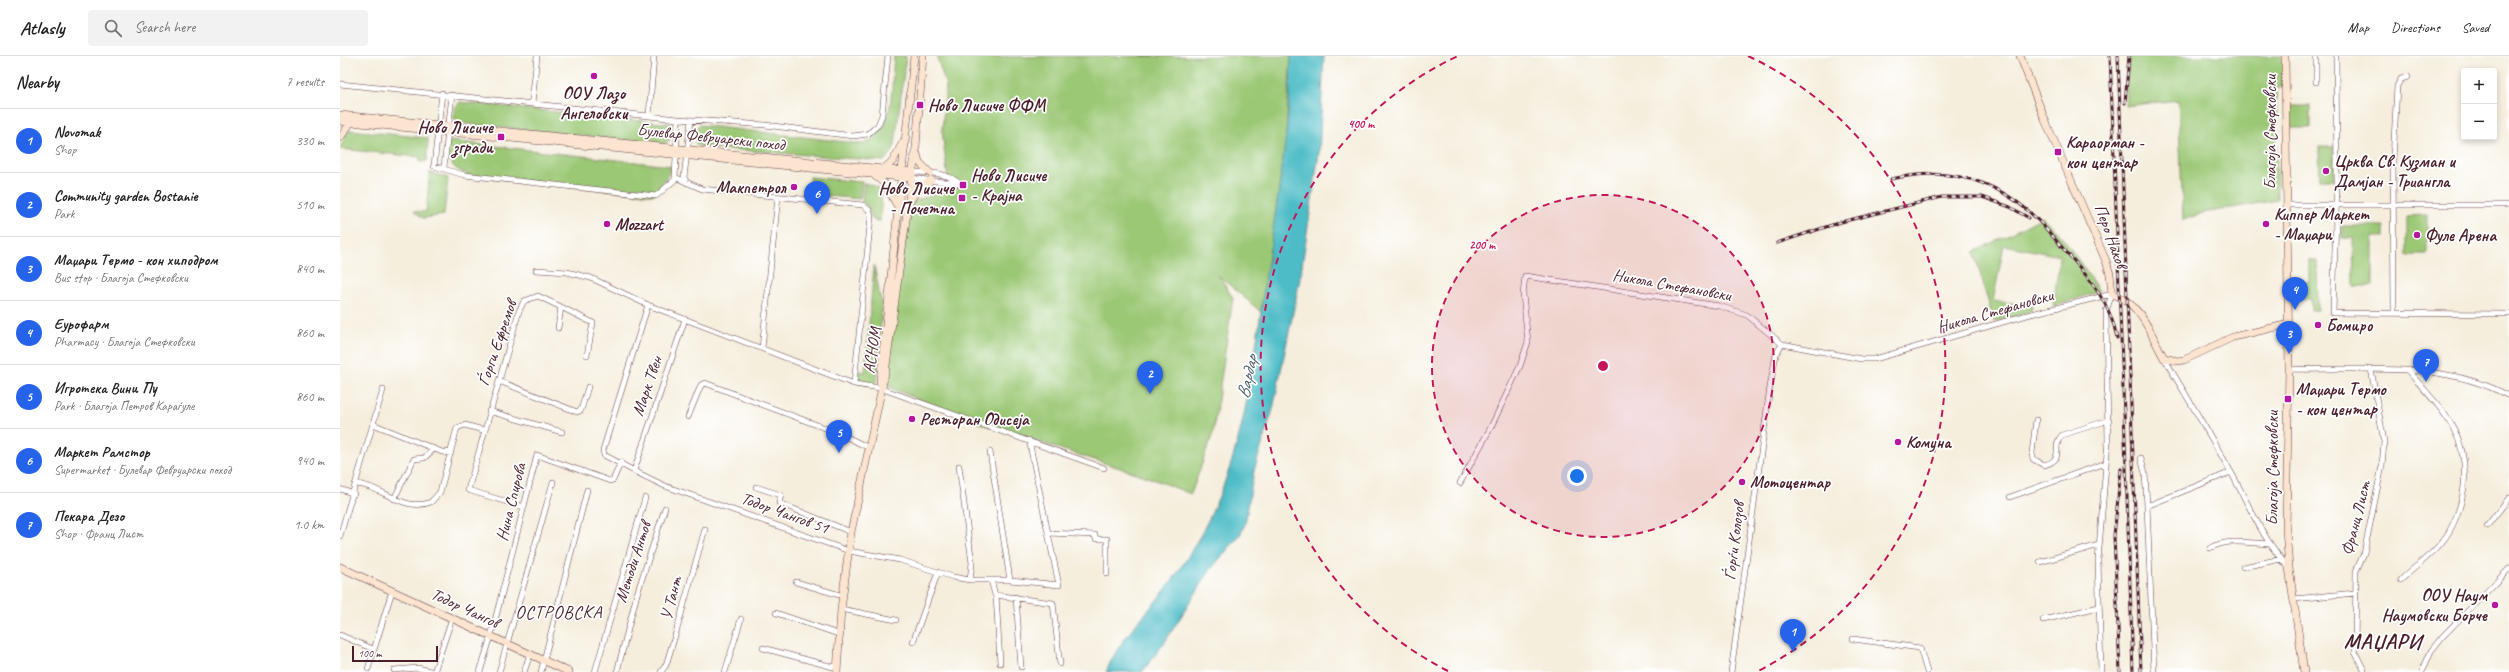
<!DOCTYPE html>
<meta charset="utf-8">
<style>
:root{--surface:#fff;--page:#f2f2f2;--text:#222;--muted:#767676;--line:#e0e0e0;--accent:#2563eb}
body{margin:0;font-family:Caveat,sans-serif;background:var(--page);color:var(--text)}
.controls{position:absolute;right:12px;top:12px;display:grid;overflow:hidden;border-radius:4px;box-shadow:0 2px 6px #0003}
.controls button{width:36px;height:36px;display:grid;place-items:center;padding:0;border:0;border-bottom:1px solid var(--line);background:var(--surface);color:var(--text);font:20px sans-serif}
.scale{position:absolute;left:12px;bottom:10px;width:86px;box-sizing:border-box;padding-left:4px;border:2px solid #4a1f2b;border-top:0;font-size:11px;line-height:14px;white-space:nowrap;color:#4a1f2b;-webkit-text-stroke:3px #fff;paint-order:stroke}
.you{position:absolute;left:1237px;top:420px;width:14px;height:14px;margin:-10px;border:3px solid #fff;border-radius:50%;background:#1a73e8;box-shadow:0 0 0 6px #1a73e833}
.badge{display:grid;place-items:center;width:26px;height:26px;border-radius:50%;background:var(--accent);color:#fff;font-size:13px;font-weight:700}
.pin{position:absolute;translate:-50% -33px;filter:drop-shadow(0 1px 2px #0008)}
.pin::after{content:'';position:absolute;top:21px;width:14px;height:12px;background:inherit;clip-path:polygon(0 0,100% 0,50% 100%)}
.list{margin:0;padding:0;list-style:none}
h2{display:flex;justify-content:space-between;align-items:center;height:52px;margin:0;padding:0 16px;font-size:17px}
h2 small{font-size:13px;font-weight:400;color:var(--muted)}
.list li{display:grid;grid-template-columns:26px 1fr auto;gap:12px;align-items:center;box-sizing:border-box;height:64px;padding:0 16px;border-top:1px solid var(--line)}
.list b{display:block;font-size:15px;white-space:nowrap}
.list p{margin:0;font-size:13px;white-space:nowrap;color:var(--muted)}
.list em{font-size:13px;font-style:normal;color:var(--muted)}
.icon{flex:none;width:22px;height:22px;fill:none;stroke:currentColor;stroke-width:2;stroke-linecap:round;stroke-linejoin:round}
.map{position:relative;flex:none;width:2169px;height:616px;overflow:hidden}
header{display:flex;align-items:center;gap:24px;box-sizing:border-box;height:56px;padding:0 20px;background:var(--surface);border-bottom:1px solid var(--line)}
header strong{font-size:19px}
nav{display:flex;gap:22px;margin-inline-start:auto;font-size:14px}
.search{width:280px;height:36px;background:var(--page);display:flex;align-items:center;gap:10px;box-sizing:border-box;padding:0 14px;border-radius:4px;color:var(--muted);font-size:15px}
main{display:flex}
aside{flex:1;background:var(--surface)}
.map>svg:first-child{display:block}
.green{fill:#9bc875;stroke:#727450}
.water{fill:#4ebcc6;stroke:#4c6e78}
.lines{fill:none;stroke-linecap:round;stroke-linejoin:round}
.street-casing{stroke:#643e46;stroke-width:6}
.secondary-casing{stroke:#643e46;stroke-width:8}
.street{stroke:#fff;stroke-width:5}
.secondary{stroke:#fce5d0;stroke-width:7}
.rail-casing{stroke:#4a1f2b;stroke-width:3}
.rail{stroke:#fff;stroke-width:1.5;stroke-dasharray:4.5;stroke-linecap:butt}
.ring{fill:none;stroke:#c2185b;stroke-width:2;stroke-dasharray:7 5}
.poi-dot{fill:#b5179e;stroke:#fff;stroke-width:1.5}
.labels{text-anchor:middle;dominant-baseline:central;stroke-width:3.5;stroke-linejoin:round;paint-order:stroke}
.poi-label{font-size:17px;font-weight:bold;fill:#4a1f2b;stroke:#fff;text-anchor:start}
.street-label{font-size:17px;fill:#4a1f2b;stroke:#fff}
.water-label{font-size:18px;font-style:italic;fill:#4c5e69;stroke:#fff}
.neighbourhood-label{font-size:18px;letter-spacing:1px;fill:#4a1f2b;stroke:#fff}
.district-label{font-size:21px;font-weight:bold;letter-spacing:1px;fill:#4a1f2b;stroke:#fff}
.centre{fill:#c2185b;stroke:#fff;stroke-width:2}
.ring-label{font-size:12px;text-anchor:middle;font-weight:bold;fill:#c2185b;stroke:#fff;stroke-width:3.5;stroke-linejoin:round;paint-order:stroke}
</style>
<header>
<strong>Atlasly</strong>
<div class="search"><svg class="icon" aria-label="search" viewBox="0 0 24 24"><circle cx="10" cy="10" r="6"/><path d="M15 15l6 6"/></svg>Search here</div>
<nav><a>Map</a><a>Directions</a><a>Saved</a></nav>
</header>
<main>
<aside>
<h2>Nearby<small>7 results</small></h2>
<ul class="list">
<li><span class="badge">1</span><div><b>Novomak</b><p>Shop</p></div><em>330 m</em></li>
<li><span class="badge">2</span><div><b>Community garden Bostanie</b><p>Park</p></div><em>510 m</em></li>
<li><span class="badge">3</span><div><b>Маџари Термо - кон хиподром</b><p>Bus stop · Благоја Стефковски</p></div><em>840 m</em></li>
<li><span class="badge">4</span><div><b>Еурофарм</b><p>Pharmacy · Благоја Стефковски</p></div><em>860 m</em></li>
<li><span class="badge">5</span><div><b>Игротека Вини Пу</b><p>Park · Благоја Петров Караѓуле</p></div><em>860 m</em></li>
<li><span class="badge">6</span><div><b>Маркет Рамстор</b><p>Supermarket · Булевар Февруарски поход</p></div><em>940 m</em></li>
<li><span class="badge">7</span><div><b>Пекара Дезо</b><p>Shop · Франц Лист</p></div><em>1.0 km</em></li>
</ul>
</aside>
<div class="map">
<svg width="2169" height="616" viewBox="0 0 2169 616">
<rect width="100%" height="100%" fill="#fff"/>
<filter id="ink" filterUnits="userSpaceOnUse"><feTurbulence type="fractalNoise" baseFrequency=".025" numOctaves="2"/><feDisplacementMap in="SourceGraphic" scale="8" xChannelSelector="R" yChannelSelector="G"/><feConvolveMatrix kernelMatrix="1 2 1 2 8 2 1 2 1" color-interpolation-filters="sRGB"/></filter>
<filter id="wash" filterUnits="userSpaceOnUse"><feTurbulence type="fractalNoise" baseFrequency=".012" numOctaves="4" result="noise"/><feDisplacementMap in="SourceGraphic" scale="16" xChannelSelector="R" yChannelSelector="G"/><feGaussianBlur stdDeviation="0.9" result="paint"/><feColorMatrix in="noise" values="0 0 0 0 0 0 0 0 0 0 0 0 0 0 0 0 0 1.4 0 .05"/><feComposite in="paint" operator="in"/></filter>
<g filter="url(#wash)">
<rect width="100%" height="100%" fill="#f5eedd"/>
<path class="green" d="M554 0H566L555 88 552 97 544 105 361 91 356 88 357 71 360 69 523 88C556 77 551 28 554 0Z
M951 0 945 93 921 256 878 219 893 242 873 377 851 438 805 420 633 365 553 333 545 326 569 147 609 133 602 74 606 30 597 1Z
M1789 0H1945V30L1936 32 1937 144 1863 157 1843 164 1838 44 1785 50Z
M120 46 331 68 335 74 330 84 322 88 119 67 114 62V52Z
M1950 50H1970V72H1951Z
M10 74 88 82 87 105 80 106V101L0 93 6 78Z
M110 85 330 110 331 114 314 139 128 119C116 115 97 99 110 85Z
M1979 91H1994L1995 123H1980Z
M90 116 108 122 104 159 83 162 74 155 86 156Z
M470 121 522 126 520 143 469 138Z
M524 127 535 130 542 137 540 165 533 164 527 150 522 146Z
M2087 159V199H2067V160Z
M1703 161 1729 190 1759 235 1713 251 1720 200 1664 189 1653 245 1692 249 1691 256 1654 266 1634 196Z
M2002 170H2044V181H2033V230H2014L2013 182H2002Z
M1969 204H1977L1978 254H1971V243H1954L1953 226H1969Z
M534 209 542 250 537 325 531 330 518 327V315L525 316Z"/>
<path class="water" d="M951 0H984L979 97 960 223 933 353 914 415 905 468 900 479 871 513 825 586 802 616H766C779 583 804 561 825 534 844 509 860 482 873 454 906 383 914 303 925 226 936 151 950 76 951 0Z"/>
</g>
<g filter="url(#ink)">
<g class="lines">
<g class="street-casing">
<path id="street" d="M1996 0 1997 127 1993 257 2169 258
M1976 26V0
M0 28 338 63 425 69 513 80 528 78 538 69 542 59 548 0
M102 37 94 110 124 119 316 140 337 122 362 133 523 149 529 154 531 160 514 328 540 332 764 412
M192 47 197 0
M309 59 314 0
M104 111 112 39
M573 116C589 117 608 116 620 128
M335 122 338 63
M571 122 620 128
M347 127 344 121 351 64
M1946 149H2169
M196 214 227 216 251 222 308 249 514 328
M221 251 253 267 247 299
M2054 257 2053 104 2057 30 2061 23 2068 21
M345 263 294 415 325 430 509 495 560 504 613 521 630 524H670L719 529 708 477 755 479 756 483H767V518
M422 292 438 141
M1824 302C1847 341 1870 379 1892 418 1910 451 1923 484 1949 512
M1949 313C2022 315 2103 304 2169 340
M159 325 237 356 241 354 248 331
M149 355 222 376
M348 361 361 329 365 327 501 378 529 392
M1696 364 1692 397 1693 403 1704 409C1727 403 1710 391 1722 379L1769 364
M33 368 102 396 111 397
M689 384 708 477
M650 396 670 524
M1801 402 1805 417 1807 450 1814 616
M619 410 632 507 630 524
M294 415 264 399 263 394 308 249
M1120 427 1150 373 1180 310 1188 286 1183 239 1185 220 1379 250 1407 259 1442 288 1521 303H1535L1687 259 1772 238
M17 428C42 430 64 457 91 446L100 436 117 372 125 369 143 374
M416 431 441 439 439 447 511 476
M0 433 14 438
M1670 441 1766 407
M54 443 74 403 84 402 94 393
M1807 450 1891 416
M184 451 128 434 179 255 184 245 198 240 221 251 218 272
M2147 470 2169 442
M0 480 43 334
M1870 492C1888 482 1909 487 1928 488
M1700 506 1759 489
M1903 511 1941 503
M651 524 655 539 713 547 720 608
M2061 524C2074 511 2091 500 2102 486 2114 471 2122 449 2124 430 2129 377 2101 353 2069 316
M456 526 503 540
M656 539 660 607
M676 541 681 611
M1954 543 2015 537
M501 553 556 564
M436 557 501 579
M1703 564 1759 551
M0 579 33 593
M1513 583 1580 592 1587 616
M573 586 598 516
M423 592 497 612
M28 613 52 535
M54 614 78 612 94 616
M94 616 112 562
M140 616 151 580 197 399 270 425 273 424 281 406
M159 616 213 426
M184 616 190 598
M201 616 247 434
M255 616 305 442
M277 616 297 538 325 452
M321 616 326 609 337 573 365 473
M385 616 401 563
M1391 616 1430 331 1436 298 1442 288
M1761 616 1758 504 1768 385 1766 255 1772 238
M2025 616 2015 596 2016 515 2024 497 2042 410 2044 386 2031 313
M2082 616 2091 595 2103 580 2169 513"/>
</g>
<g class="secondary-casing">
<path id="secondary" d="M1680 0 1705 64 1766 205 1770 218 1772 238C1801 246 1811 279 1824 302L1837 305 1844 304 1893 281 1949 268
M1945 0 1949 313 1946 474 1949 512 1964 616
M0 59 573 116
M0 65 571 122
M0 82 11 66
M577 98 579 106 590 117
M542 114 553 105 563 86
M535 120 545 128 558 151
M569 147 575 137 591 124
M540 326 574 0
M0 511 229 616
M497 616 501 553 511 476 545 317 576 91 583 0"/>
</g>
<use href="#street" class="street"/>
<use href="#secondary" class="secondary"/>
<g class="rail-casing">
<path id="rail" d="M1770 0 1784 358
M1778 0 1801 616
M1785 47 1789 0
M1551 123C1600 112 1647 120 1686 153 1702 166 1715 184 1729 199 1751 224 1771 249 1777 282
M1437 187 1501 166 1602 141H1642L1670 151 1689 162
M1784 353 1793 616
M1780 616 1774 480 1781 413"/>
</g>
<use href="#rail" class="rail"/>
</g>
</g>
<circle cx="1263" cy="310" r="171" fill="#c2185b" fill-opacity=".12"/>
<g class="ring">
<circle cx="1263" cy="310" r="171"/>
<path d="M1108 615A342 342 0 0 1 1118 0M1408 0A342 342 0 0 1 1418 615"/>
</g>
<g class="poi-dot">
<circle cx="254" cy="20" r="4"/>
<rect x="576" y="45" width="8" height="8" rx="2"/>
<rect x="157" y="77" width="8" height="8" rx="2"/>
<rect x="1714" y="92" width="8" height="8" rx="2"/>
<circle cx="1986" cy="115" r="4"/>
<rect x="619" y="125" width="8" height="8" rx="2"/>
<circle cx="454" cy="131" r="4"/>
<rect x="618" y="138" width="8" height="8" rx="2"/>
<circle cx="267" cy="168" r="4"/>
<circle cx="1926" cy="168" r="4"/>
<circle cx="2077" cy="179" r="4"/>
<circle cx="1978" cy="269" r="4"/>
<rect x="1944" y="339" width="8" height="8" rx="2"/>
<circle cx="572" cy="363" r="4"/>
<circle cx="1558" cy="386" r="4"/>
<circle cx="1402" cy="426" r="4"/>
<circle cx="2155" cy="549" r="4"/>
</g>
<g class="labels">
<g class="poi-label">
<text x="254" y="37" text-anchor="middle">ООУ Лазо<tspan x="254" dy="20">Ангеловски</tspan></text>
<text x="588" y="49">Ново Лисиче ФФМ</text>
<text x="153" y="71" text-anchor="end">Ново Лисиче<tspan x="153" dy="20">згради</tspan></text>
<text x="1726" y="86">Караорман -<tspan x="1726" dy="20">кон центар</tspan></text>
<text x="1994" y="105">Црква Св. Кузман и<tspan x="1994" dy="20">Дамјан - Триангла</tspan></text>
<text x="631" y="119">Ново Лисиче<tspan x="631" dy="20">- Крајна</tspan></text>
<text x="446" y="131" text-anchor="end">Макпетрол</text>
<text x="614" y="132" text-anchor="end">Ново Лисиче<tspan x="614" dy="20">- Почетна</tspan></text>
<text x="1934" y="158">Киппер Маркет<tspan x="1934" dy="20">- Маџари</tspan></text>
<text x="275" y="168">Mozzart</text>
<text x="2085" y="179">Фуле Арена</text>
<text x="1986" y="269">Бомиро</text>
<text x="1956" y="333">Маџари Термо<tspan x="1956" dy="20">- кон центар</tspan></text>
<text x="580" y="363">Ресторан Одисеја</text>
<text x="1566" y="386">Комуна</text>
<text x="1410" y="426">Мотоцентар</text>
<text x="2147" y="539" text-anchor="end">ООУ Наум<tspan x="2147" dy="20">Наумовски Борче</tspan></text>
</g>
<g class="street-label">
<text transform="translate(1930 76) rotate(-90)">Благоја Стефковски</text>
<text transform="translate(371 81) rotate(6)">Булевар Февруарски поход</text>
<text transform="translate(1771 180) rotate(70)">Перо Наков</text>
<text transform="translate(1332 229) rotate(10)">Никола Стефановски</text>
<text transform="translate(1655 255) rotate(-16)">Никола Стефановски</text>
<text transform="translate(157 287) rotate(-71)">Ѓорги Ефремов</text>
<text transform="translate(532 294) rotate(-81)">АСНОМ</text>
<text transform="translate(307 330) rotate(-71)">Марк Твен</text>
<text transform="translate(1932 412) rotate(-90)">Благоја Стефковски</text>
<text transform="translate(171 446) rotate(-76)">Нина Спирова</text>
<text transform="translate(445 457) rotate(20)">Тодор Чангов 51</text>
<text transform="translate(2016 462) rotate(-76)">Франц Лист</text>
<text transform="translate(1394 485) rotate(-83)">Ѓорѓи Колозов</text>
<text transform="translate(293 506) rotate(-72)">Методи Антов</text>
<text transform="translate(331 542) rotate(-76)">У Тант</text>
<text transform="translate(125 552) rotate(25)">Тодор Чангов</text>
</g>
<g class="water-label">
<text transform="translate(907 321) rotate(-78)">Вардар</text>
</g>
<g class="neighbourhood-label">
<text x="219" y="556">ОСТРОВСКА</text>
</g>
<g class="district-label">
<text x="2043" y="585">МАЏАРИ</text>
</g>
</g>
<circle cx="1263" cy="310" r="6" class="centre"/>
<g class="ring-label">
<text x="1021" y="72">400 m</text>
<text x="1142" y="193">200 m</text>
</g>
</svg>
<div class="controls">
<button>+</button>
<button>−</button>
</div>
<div class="scale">100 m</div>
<div class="you"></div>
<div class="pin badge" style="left:1453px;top:596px">1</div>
<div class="pin badge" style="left:810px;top:338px">2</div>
<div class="pin badge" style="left:1949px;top:298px">3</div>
<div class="pin badge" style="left:1955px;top:254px">4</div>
<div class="pin badge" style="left:499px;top:397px">5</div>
<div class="pin badge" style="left:477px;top:158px">6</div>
<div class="pin badge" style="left:2086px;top:326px">7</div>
</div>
</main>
